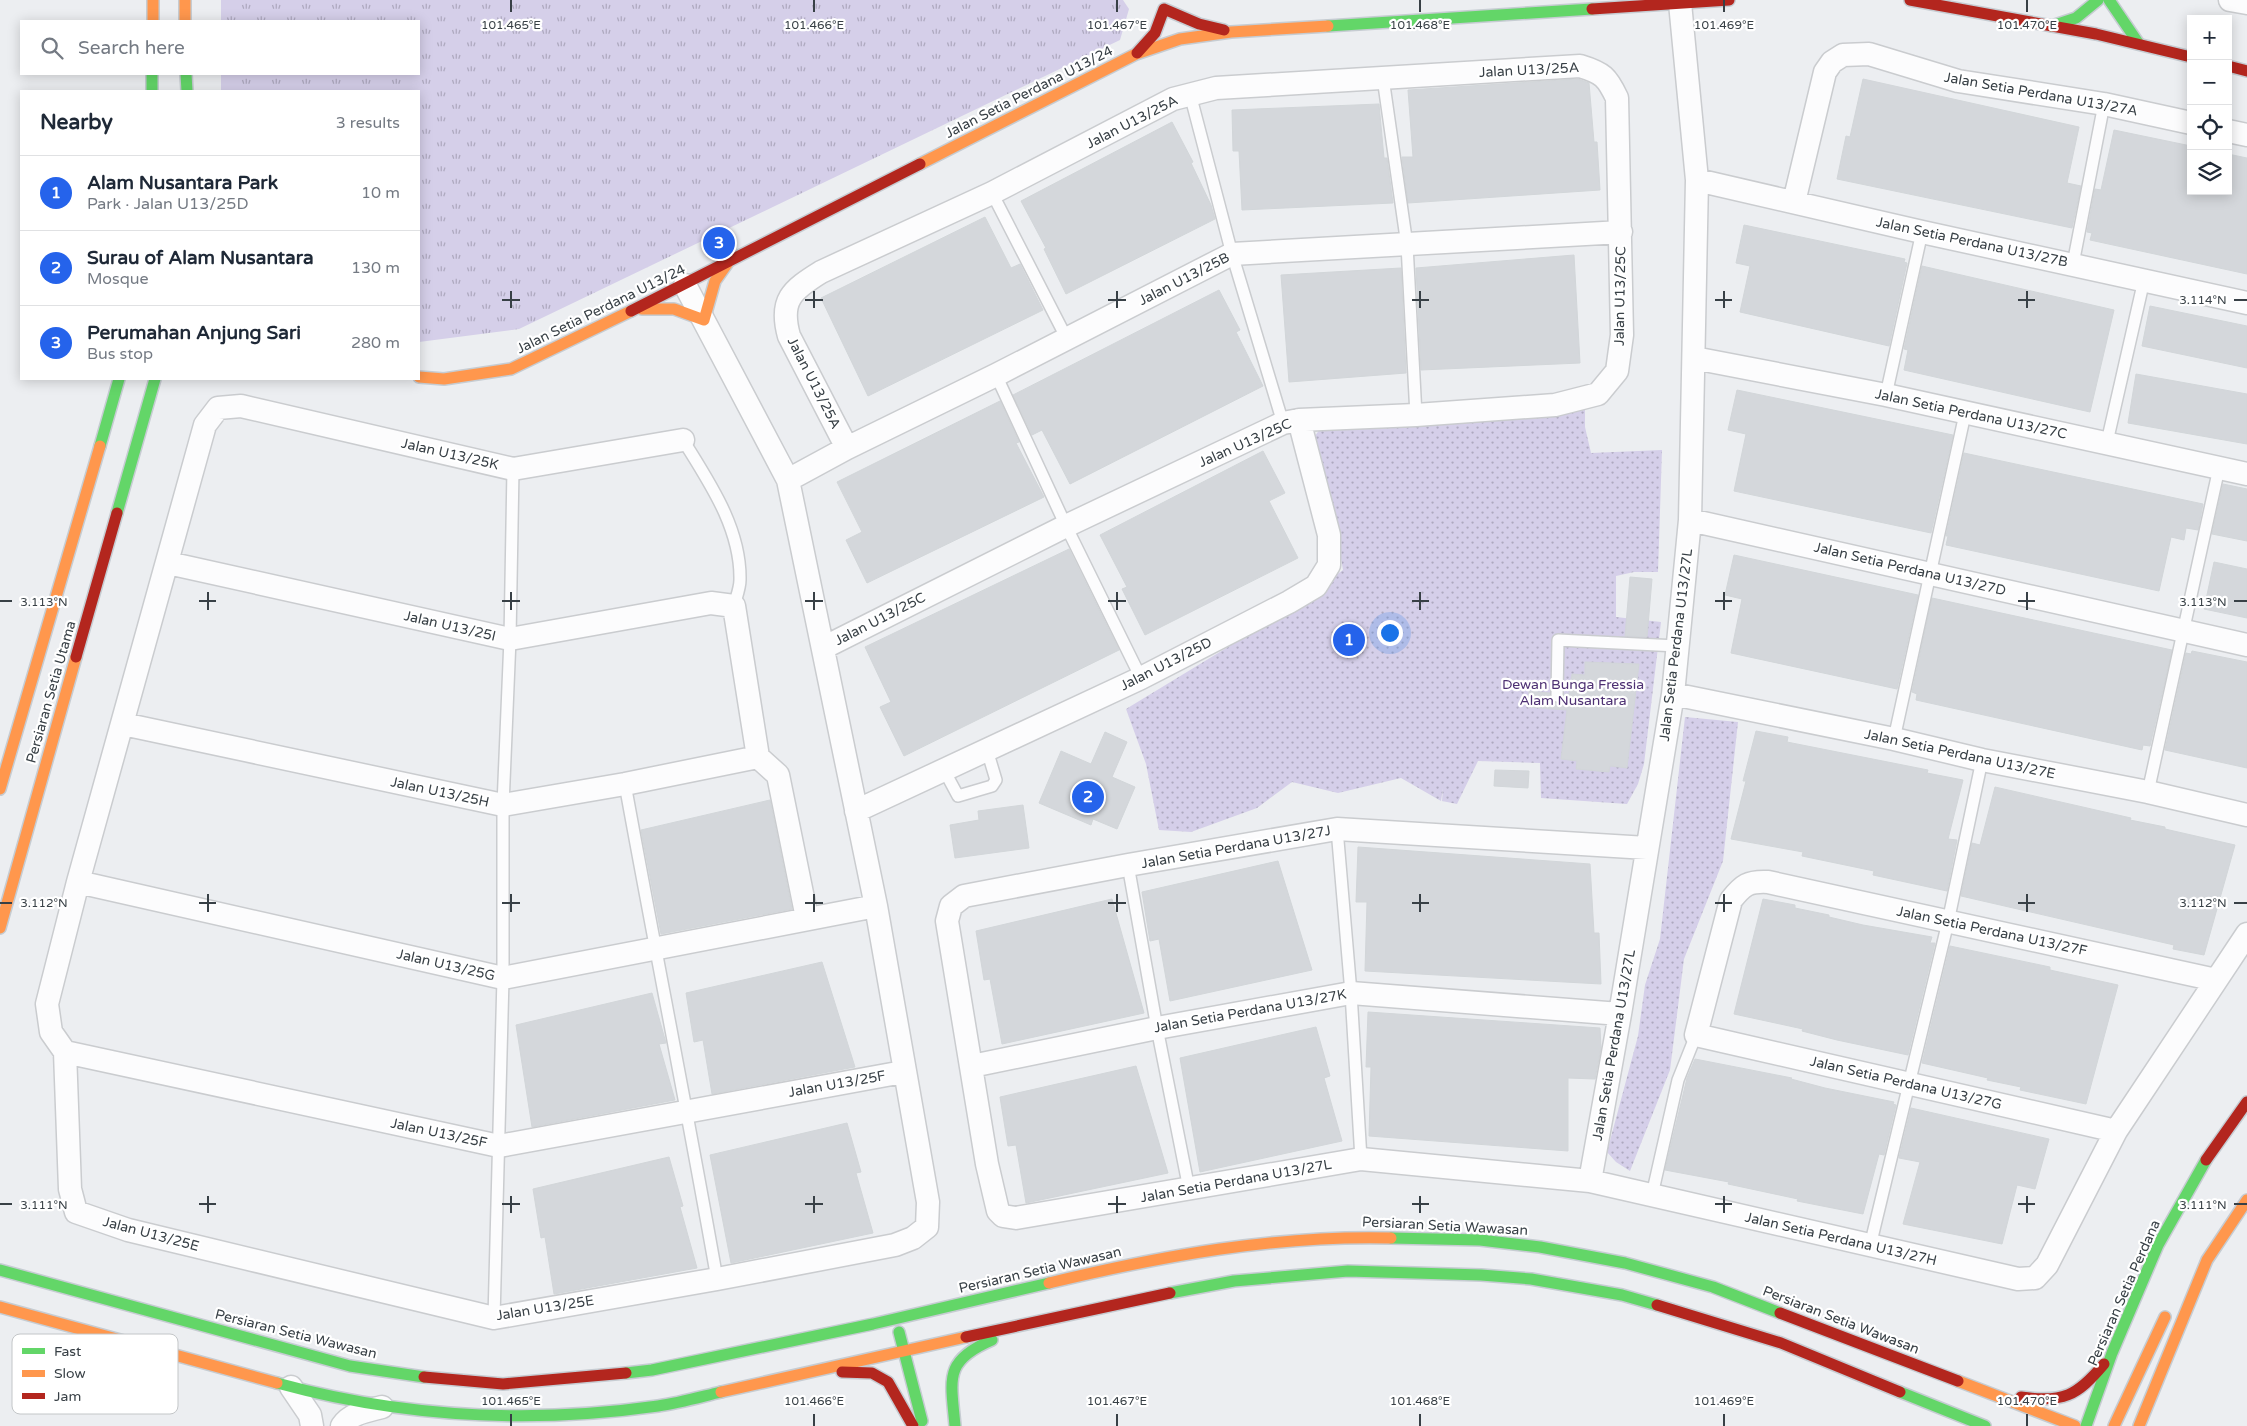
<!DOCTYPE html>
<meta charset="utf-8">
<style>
:root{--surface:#fff;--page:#f2f2f3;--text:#1f2937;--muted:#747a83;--line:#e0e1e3;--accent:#2563eb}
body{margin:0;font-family:"Varela Round",sans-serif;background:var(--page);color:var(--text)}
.controls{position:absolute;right:15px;top:15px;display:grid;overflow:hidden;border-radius:0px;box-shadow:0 2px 12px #0003}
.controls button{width:45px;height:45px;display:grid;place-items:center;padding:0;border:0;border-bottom:1px solid var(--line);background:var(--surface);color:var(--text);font:25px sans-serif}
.you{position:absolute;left:1389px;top:632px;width:18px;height:18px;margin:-12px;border:4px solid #fff;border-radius:50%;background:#1a73e8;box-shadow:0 0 0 8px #1a73e833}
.badge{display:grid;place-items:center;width:32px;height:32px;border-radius:50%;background:var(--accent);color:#fff;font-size:16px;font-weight:700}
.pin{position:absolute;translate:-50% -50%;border:2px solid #fff;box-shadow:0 1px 5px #0006}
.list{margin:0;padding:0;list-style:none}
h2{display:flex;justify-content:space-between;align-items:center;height:65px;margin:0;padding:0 20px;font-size:21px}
h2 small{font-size:16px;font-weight:400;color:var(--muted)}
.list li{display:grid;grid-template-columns:32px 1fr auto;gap:15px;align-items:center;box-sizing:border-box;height:75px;padding:0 20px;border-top:1px solid var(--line)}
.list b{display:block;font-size:19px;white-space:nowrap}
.list p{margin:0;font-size:16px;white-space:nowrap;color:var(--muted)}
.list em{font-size:16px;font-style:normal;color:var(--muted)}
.icon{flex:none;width:28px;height:28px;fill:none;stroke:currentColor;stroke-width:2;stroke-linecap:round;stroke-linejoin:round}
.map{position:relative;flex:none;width:2247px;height:1426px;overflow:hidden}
.search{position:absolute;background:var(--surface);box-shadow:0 2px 12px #0003;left:20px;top:20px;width:400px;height:55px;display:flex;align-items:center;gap:12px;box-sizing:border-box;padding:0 18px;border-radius:0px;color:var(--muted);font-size:19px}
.panel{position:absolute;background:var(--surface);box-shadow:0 2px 12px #0003;left:20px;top:90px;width:400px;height:290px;border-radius:0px}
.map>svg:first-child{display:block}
.grass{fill:url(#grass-tufts)}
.park{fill:url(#park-dots)}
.building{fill:#d4d7db;stroke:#d2d6d9}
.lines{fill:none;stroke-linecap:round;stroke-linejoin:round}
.lane-casing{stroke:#cacccf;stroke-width:14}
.street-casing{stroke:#cacccf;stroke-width:25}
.fast-casing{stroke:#c6ccd2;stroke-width:14}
.slow-casing{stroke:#c6ccd2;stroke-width:14}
.jam-casing{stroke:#c6ccd2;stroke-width:14}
.lane{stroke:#fcfcfd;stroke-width:11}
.street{stroke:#fcfcfd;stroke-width:22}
.fast{stroke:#63d668;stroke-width:11}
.slow{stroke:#ff974d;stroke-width:11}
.jam{stroke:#b3261e;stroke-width:11}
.ticks{fill:none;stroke:#384046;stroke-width:2}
.labels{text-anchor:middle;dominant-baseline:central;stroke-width:4.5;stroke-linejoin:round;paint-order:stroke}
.street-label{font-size:14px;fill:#384046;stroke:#fff}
.park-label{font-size:14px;fill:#4e3173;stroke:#fff}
.key{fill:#fff;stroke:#c3c6c8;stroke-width:1}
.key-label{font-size:14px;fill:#384046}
.ticks-label{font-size:12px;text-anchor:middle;fill:#384046;stroke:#fff;stroke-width:4.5;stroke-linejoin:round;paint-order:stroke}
</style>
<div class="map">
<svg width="2247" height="1426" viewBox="0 0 2247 1426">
<defs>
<pattern id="grass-tufts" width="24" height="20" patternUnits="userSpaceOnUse" patternTransform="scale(1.25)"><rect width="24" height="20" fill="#d5cfe9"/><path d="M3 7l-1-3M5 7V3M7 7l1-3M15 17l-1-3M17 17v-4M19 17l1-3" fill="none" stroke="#aea9bf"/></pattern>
<pattern id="park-dots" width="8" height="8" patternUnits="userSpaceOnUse" patternTransform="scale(1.25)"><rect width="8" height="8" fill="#d5cfe9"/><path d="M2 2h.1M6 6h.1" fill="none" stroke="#aea9bf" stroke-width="1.8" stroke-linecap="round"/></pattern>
</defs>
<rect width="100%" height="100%" fill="#eceef1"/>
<path class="grass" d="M221 0H1123L1129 9 1120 40 519 329 419 342V91H221V74H419V21H221Z"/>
<path class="park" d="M1561 410H1585V427L1591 453 1662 450 1658 572H1634L1616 576V617L1661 622 1644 764 1638 784 1627 804 1541 798 1540 763 1478 761 1457 804 1442 801 1443 788 1441 801 1401 778 1338 793 1292 782 1257 808 1191 832 1159 830 1146 764 1126 709 1292 608 1343 570 1338 541 1306 448 1323 425Z
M1685 717 1738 722 1723 861 1684 959 1670 1070 1630 1171 1616 1162 1607 1152 1638 1036 1645 985 1660 939Z"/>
<path class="building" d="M1578 79 1589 83 1594 142H1597L1600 190 1408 203 1402 157H1413L1408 90Z
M1863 79 2079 127 2067 183 2081 186 2072 228 1837 179 1846 136 1850 137Z
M1379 104 1384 158H1387L1393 203 1242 210 1239 151H1233L1232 110Z
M1172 122 1193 162 1191 163 1211 205 1215 219 1066 294 1044 249 1046 248 1021 201Z
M2114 130 2191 146V191H2228V154L2247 158V274L2090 240 2092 233 2087 232 2095 189 2101 190Z
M985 217 1011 268 1020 264 1043 310 868 396 821 298Z
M1744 225 1905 259 1904 262 1907 263 1889 346 1740 312 1750 266 1736 263Z
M1574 255 1580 363 1421 370 1416 268Z
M1922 266 2114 310 2090 412 1904 370 1908 350 1904 349Z
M1401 268 1406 373 1289 382 1281 275Z
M1219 290 1240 330 1236 332 1263 386 1070 484 1042 430 1032 435 1013 395Z
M2150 306 2247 326V368L2142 346Z
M2136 374 2247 394V444L2128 423Z
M1737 390 1953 435 1931 533 1734 491 1746 434 1728 430Z
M1000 401 1019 442 1016 443 1044 497 867 583 846 540 862 532 837 482Z
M1263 451 1285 493 1269 501 1298 558 1145 635 1122 589 1127 587 1100 535Z
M1964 453 2203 504 2198 530 2186 528 2184 540 2171 537 2159 591 1946 545 1948 536H1946Z
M2223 484 2247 489V541L2212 534Z
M1069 549 1119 650 904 756 880 707 891 702 865 647Z
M1734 555 1918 595 1897 689 1731 653 1742 599 1725 595Z
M2214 562 2247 569V618L2204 609Z
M1630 577 1652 579 1647 637 1625 636Z
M1932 598 2172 650 2150 746 2143 745 2142 750 1916 700 1917 694 1912 692Z
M2192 651 2247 662V768L2165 750 2186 653 2191 654Z
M1585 662 1639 664 1627 768 1610 766 1609 772 1576 769 1577 761 1561 759 1567 710 1528 707 1529 691 1550 693 1553 702H1561L1565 694H1569L1572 674 1585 675Z
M1756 731 1788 737 1787 742 1928 770 1927 773 1963 780 1948 839 1957 840 1947 891 1873 875 1874 871 1802 856 1803 852 1731 839 1746 781H1743Z
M1105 732 1127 742 1112 777 1135 787 1117 829 1093 819 1091 825 1039 803 1061 751 1091 764Z
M1495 770 1529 771 1528 788 1494 786Z
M1995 787 2131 818 2130 820 2165 827V829L2235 845 2204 955 2173 949 2174 945 1961 896 1972 843 1980 845Z
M770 800 792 909 661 934 641 830Z
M1023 805 1029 848 955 858 950 825 979 820 978 811Z
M1358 847 1590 864 1594 933H1599L1601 984 1365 971 1367 902H1356Z
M1278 861 1312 970 1170 1001 1159 939 1150 941 1142 892Z
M1112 899 1144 1013 1002 1044 990 979 984 980 976 931Z
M1763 899 1795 905V908L1829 915V917L1863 925 1932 937 1930 943H1935L1908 1055 1837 1040 1802 1031 1803 1029 1734 1014Z
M1950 946 2050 967V970L2118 985 2086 1104 2020 1090 2021 1087 1987 1080 1988 1078 1922 1063Z
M822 962 855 1067 712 1094 703 1040 694 1042 686 993Z
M652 993 666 1043 659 1044 675 1100 532 1127 516 1025Z
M1368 1012 1600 1028 1601 1048 1595 1079 1568 1078V1151L1369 1136 1371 1067H1366Z
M1316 1027 1330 1076 1324 1078 1342 1141 1200 1172 1180 1058Z
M1695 1059 1792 1078 1791 1079 1825 1088 1894 1102 1893 1104 1896 1105 1884 1155 1879 1154 1863 1214 1797 1201 1798 1199 1728 1184 1729 1182 1665 1170 1687 1078Z
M1136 1066 1168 1173 1026 1203 1016 1145 1008 1146 1000 1097Z
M1911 1108 2049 1139 2035 1189 2017 1185 2002 1244 1903 1224 1920 1162 1899 1158Z
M847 1123 861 1172 856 1173 873 1233 731 1263 710 1155Z
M669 1157 683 1206 680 1207 697 1268 554 1294 545 1237 541 1238 533 1189Z"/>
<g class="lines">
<g class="lane-casing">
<path id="lane" d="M1383 78 1407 245 1416 415
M1190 94 1232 254 1283 423
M992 193 1067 339
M2073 264 2104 104
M996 375 1066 526 1141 678
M1886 395 1922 232
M683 440C709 482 741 528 740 580 740 588 736 598 734 606
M2107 442 2144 280
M1557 696 1558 640 1677 646
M1894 739 1965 414
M944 770 958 796 992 786 996 780 987 750
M625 784C655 949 688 1114 717 1279
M2148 792 2219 468
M1337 829 1351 993 1361 1159
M1128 865 1157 1028 1189 1189
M1652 1195 1678 1080 1696 1035
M1870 1246 1948 922 1982 760
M494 1318 503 978V805L510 639 513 469"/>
</g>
<g class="street-casing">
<path id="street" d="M2230 0 2247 3
M2228 131 2247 135
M1697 180 1922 232 2247 303
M1794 202 1825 72 1832 62 1843 55 1869 54 1958 81 2104 104 2191 123
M1694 358 1886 395 2247 474
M683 440 513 469 241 406 218 408 205 425 78 882 47 1004 51 1032 65 1052 70 1189 76 1212 128 1230 494 1318 717 1279 895 1245 913 1238 927 1227 928 1202 876 906 788 480 685 285
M788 480 847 448 996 375 1232 254 1621 232
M1690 520 2247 645
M168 563 510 639 711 603 734 606 758 757 778 775 807 918
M823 648 1066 526 1283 423 1299 420 1416 415 1555 405 1598 394 1617 371 1622 335 1617 98C1607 77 1603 73 1580 66L1216 88 1173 99 992 193 821 272C792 290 779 300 789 336L847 448
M1673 694 1894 739 1982 760 2148 792 2247 815
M123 724 503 805 625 784 758 757
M856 811 1141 678 1289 602 1316 586 1329 565V535L1299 420
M1647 848 1337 829 1128 865 964 896 951 906 947 921 987 1164 998 1211 1003 1216 1016 1218 1361 1159 1590 1181 1620 1014 1673 694 1690 520 1697 180 1680 3
M78 882 503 978 876 906
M65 1052 499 1146 903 1072
M972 1066 1157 1028 1351 993 1620 1014
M2116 1131 1696 1035 1731 900C1743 885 1748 881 1768 882L2216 980
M1590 1181 2018 1279 2035 1278 2047 1265 2116 1131 2247 934
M291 1387 310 1415 312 1426
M342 1426C351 1413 367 1411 382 1407"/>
</g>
<g class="fast-casing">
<path id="fast" d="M2109 0 2139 44
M1328 26 1592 9
M2052 26 2076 18 2098 0
M152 74V91
M186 74 187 91
M100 446 119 379
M117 513 155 379
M1391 1238 1480 1240 1540 1247 1625 1263 1713 1287 1780 1313
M0 1270 350 1366 424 1377
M1170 1293 1234 1281 1348 1271 1481 1275 1531 1279 1622 1295 1657 1305
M899 1332 922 1421
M626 1373 652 1370 873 1324 1049 1283
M277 1383C401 1417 530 1424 658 1406 679 1403 700 1397 721 1392
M1900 1392 1985 1426
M955 1426C951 1379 943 1361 992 1340
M2086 1426 2112 1353 2158 1245 2206 1160"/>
</g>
<g class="slow-casing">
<path id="slow" d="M153 0V21
M185 0V21
M920 164 1136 54 1180 39 1231 32 1328 26
M642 309H674L704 320 715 281 727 264
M419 377 444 379 511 369 631 311
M0 789 100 446
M0 928 76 657
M1049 1283C1161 1256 1275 1235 1391 1238
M0 1307 277 1383
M1958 1381 2075 1426
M721 1392 966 1337
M2114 1426 2165 1317
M2139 1426 2207 1260 2247 1200"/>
</g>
<g class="jam-casing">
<path id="jam" d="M1910 0 2096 34 2191 57
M1592 9 1729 0
M1137 53 1155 33 1164 9 1199 24 1224 30
M2228 66 2247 71
M631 311 920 164
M76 657 117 513
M2206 1160 2247 1102
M1657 1305 1781 1343 1900 1392
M1780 1313 1958 1381
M966 1337 1170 1293
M842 1372 872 1373 888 1382 913 1426
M424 1377 503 1384 626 1373
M2021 1397C2063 1403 2077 1396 2104 1364"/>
</g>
<use href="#lane" class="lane"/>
<use href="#street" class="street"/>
<use href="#fast" class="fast"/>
<use href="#slow" class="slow"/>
<use href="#jam" class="jam"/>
</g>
<path class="ticks" d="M511 0V12M814 0V12M1117 0V12M1420 0V12M1724 0V12M2027 0V12M511 291V308M814 291V308M1117 291V308M1420 291V308M1724 291V308M2027 291V308M502 300H520M805 300H823M1108 300H1126M1412 300H1429M1715 300H1732M2018 300H2035M2234 300H2247M208 592V610M511 592V610M814 592V610M1117 592V610M1420 592V610M1724 592V610M2027 592V610M0 601H12M199 601H216M502 601H520M805 601H823M1108 601H1126M1412 601H1429M1715 601H1732M2018 601H2035M2234 601H2247M208 894V912M511 894V912M814 894V912M1117 894V912M1420 894V912M1724 894V912M2027 894V912M0 903H12M199 903H216M502 903H520M805 903H823M1108 903H1126M1412 903H1429M1715 903H1732M2018 903H2035M2234 903H2247M208 1196V1213M511 1196V1213M814 1196V1213M1117 1196V1213M1420 1196V1213M1724 1196V1213M2027 1196V1213M0 1204H12M199 1204H216M502 1204H520M805 1204H823M1108 1204H1126M1412 1204H1429M1715 1204H1732M2018 1204H2035M2234 1204H2247M511 1414V1426M814 1414V1426M1117 1414V1426M1420 1414V1426M1724 1414V1426M2027 1414V1426"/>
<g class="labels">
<g class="street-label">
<text transform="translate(1529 70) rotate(-3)">Jalan U13/25A</text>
<text transform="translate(1029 92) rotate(-27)">Jalan Setia Perdana U13/24</text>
<text transform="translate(2041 94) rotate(10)">Jalan Setia Perdana U13/27A</text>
<text transform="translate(1132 122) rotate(-27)">Jalan U13/25A</text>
<text transform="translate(1972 242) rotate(12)">Jalan Setia Perdana U13/27B</text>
<text transform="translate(1184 279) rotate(-27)">Jalan U13/25B</text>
<text transform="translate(1620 296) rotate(-89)">Jalan U13/25C</text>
<text transform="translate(601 309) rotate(-26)">Jalan Setia Perdana U13/24</text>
<text transform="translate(814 383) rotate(63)">Jalan U13/25A</text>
<text transform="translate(1971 414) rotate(12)">Jalan Setia Perdana U13/27C</text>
<text transform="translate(1245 443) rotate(-24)">Jalan U13/25C</text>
<text transform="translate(450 454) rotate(13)">Jalan U13/25K</text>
<text transform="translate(1910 569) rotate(13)">Jalan Setia Perdana U13/27D</text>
<text transform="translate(880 619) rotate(-27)">Jalan U13/25C</text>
<text transform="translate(450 626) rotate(13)">Jalan U13/25I</text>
<text transform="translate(1676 645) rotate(-83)">Jalan Setia Perdana U13/27L</text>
<text transform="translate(1166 664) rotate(-27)">Jalan U13/25D</text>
<text transform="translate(51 692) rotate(-74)">Persiaran Setia Utama</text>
<text transform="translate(1960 754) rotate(12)">Jalan Setia Perdana U13/27E</text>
<text transform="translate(440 792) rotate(12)">Jalan U13/25H</text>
<text transform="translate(1236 847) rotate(-10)">Jalan Setia Perdana U13/27J</text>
<text transform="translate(1992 931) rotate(12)">Jalan Setia Perdana U13/27F</text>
<text transform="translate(446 965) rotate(13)">Jalan U13/25G</text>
<text transform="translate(1250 1011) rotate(-10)">Jalan Setia Perdana U13/27K</text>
<text transform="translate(1614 1045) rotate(-80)">Jalan Setia Perdana U13/27L</text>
<text transform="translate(1906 1083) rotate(13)">Jalan Setia Perdana U13/27G</text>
<text transform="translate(837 1084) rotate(-10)">Jalan U13/25F</text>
<text transform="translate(439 1133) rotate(12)">Jalan U13/25F</text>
<text transform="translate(1236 1181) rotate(-10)">Jalan Setia Perdana U13/27L</text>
<text transform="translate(1445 1226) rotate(3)">Persiaran Setia Wawasan</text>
<text transform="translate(151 1234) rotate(15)">Jalan U13/25E</text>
<text transform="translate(1841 1239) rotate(13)">Jalan Setia Perdana U13/27H</text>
<text transform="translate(1040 1270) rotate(-13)">Persiaran Setia Wawasan</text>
<text transform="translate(2124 1293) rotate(-66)">Persiaran Setia Perdana</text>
<text transform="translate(545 1308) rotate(-9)">Jalan U13/25E</text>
<text transform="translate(1841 1320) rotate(21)">Persiaran Setia Wawasan</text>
<text transform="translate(296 1334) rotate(14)">Persiaran Setia Wawasan</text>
</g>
<g class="park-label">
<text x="1573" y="684">Dewan Bunga Fressia<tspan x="1573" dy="16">Alam Nusantara</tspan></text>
</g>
</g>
<rect x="12" y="1334" width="166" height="80" rx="8" class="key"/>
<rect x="22" y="1348" width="23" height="6" fill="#63d668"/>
<rect x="22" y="1370" width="23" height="7" fill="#ff974d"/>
<rect x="22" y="1393" width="23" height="6" fill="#b3261e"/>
<g class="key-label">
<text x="54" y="1356">Fast</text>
<text x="54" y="1378">Slow</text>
<text x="54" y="1401">Jam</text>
</g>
<g class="ticks-label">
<text x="511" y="29">101.465°E</text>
<text x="814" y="29">101.466°E</text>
<text x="1117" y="29">101.467°E</text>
<text x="1420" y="29">101.468°E</text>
<text x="1724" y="29">101.469°E</text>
<text x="2027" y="29">101.470°E</text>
<text x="2203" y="304">3.114°N</text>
<text x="44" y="606">3.113°N</text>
<text x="2203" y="606">3.113°N</text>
<text x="44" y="907">3.112°N</text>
<text x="2203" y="907">3.112°N</text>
<text x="44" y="1209">3.111°N</text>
<text x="2203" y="1209">3.111°N</text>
<text x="511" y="1405">101.465°E</text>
<text x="814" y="1405">101.466°E</text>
<text x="1117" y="1405">101.467°E</text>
<text x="1420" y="1405">101.468°E</text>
<text x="1724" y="1405">101.469°E</text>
<text x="2027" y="1405">101.470°E</text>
</g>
</svg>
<div class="controls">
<button>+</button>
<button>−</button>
<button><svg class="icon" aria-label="locate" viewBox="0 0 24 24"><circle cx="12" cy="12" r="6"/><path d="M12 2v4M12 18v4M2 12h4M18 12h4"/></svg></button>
<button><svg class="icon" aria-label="layers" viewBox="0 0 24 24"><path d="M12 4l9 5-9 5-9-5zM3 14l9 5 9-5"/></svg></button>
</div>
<div class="you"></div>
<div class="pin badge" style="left:1349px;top:640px">1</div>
<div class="pin badge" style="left:1088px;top:797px">2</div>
<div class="pin badge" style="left:719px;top:243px">3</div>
<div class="search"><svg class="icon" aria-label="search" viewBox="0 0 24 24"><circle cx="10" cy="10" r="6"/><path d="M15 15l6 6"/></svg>Search here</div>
<section class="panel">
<h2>Nearby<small>3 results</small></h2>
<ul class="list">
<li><span class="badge">1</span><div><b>Alam Nusantara Park</b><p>Park · Jalan U13/25D</p></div><em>10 m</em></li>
<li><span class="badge">2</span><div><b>Surau of Alam Nusantara</b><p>Mosque</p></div><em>130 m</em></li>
<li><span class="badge">3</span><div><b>Perumahan Anjung Sari</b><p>Bus stop</p></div><em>280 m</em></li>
</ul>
</section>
</div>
